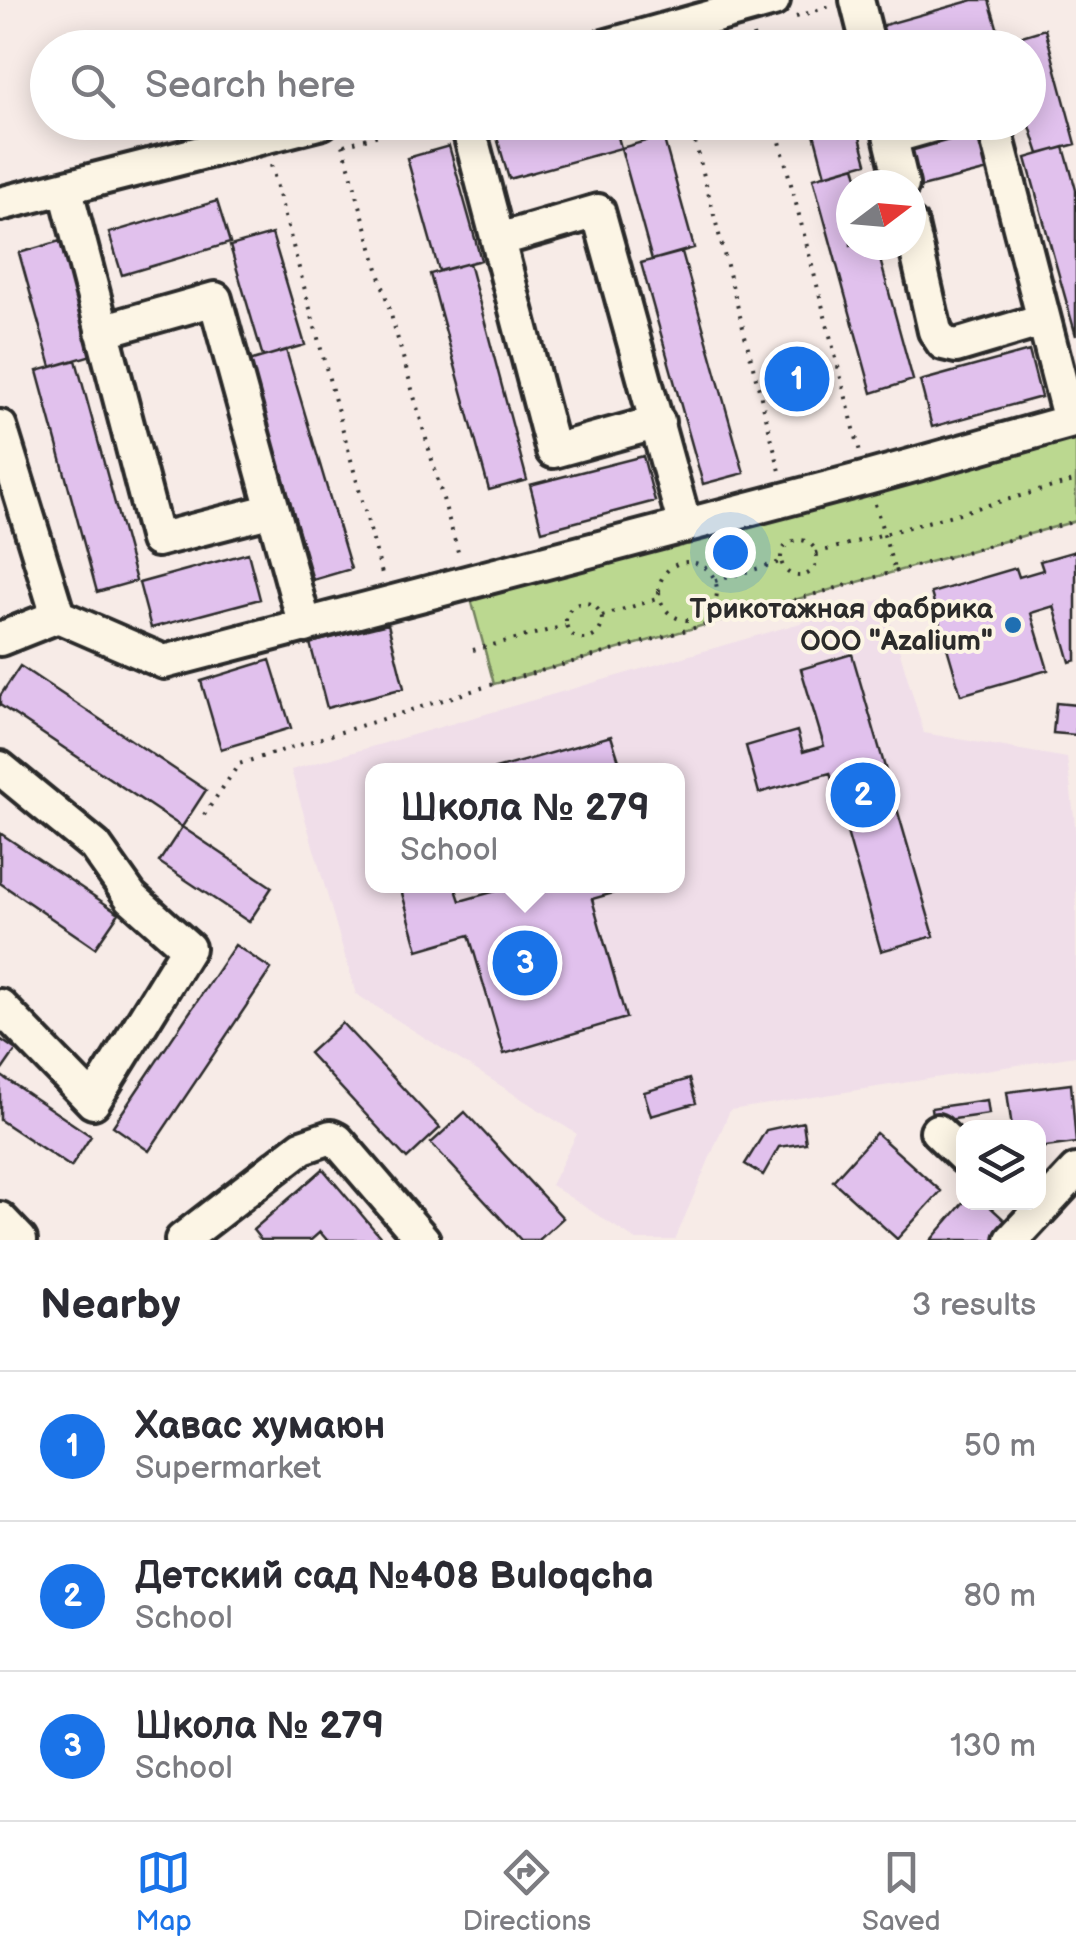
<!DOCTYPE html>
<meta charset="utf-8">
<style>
:root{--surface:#fff;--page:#f2f2f3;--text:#2b2b33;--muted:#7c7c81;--line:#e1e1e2;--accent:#1a73e8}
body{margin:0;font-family:"Balsamiq Sans",sans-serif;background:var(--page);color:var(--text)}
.controls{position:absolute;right:30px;bottom:30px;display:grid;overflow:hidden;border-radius:20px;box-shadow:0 5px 25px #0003}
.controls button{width:90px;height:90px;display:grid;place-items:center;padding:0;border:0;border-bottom:2px solid var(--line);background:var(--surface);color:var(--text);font:50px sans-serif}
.compass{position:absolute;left:836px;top:170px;width:90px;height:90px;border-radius:50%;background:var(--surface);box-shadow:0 5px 25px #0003;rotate:74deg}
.you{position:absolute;left:730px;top:552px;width:35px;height:35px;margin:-25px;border:8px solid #fff;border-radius:50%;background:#1a73e8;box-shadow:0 0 0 15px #1a73e833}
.badge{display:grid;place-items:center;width:65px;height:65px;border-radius:50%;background:var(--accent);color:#fff;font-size:32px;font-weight:700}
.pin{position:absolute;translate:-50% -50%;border:5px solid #fff;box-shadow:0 2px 10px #0006}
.popup{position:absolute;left:365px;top:763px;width:320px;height:130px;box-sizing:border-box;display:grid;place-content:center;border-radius:20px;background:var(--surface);filter:drop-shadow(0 2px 8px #0005);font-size:32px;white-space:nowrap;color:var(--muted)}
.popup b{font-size:38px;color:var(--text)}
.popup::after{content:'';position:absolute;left:50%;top:100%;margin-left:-20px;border:20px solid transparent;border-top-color:var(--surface)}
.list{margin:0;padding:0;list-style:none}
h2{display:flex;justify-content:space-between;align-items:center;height:130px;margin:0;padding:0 40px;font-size:42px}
h2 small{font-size:32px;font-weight:400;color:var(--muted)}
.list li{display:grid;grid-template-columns:65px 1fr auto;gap:30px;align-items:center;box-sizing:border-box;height:150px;padding:0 40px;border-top:2px solid var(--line)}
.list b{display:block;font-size:38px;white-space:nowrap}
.list p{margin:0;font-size:32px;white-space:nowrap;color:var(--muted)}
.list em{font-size:32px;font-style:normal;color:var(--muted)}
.icon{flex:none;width:55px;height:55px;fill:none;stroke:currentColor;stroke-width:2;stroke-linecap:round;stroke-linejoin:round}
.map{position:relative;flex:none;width:1076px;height:1240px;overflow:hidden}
.search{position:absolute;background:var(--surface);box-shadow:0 5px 25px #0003;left:30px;right:30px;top:30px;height:110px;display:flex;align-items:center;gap:25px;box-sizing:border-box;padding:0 35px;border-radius:55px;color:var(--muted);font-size:38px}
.sheet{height:580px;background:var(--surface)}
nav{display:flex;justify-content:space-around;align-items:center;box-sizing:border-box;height:140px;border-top:2px solid var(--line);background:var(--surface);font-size:28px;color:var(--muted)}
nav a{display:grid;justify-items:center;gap:5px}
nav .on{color:var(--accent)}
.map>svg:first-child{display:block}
.built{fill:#f0dee9;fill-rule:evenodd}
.green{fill:#bbd890;stroke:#73825e;stroke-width:2.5}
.building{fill:#e1c1ed;stroke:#2b2b2b;stroke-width:2.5}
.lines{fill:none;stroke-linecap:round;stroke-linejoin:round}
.minor-casing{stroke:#2b2b2b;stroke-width:40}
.path{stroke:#2b2b2b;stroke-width:4;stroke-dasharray:2.5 8;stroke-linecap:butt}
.minor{stroke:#fcf5e5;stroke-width:32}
.poi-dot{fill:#1f6fb2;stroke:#fcf5e5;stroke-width:4}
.labels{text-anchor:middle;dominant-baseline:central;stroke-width:8;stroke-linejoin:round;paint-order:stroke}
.poi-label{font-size:28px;font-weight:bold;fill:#2b2b2b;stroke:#fcf5e5;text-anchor:end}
</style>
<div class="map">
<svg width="1076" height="1240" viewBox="0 0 1076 1240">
<rect width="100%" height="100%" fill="#f7ebe7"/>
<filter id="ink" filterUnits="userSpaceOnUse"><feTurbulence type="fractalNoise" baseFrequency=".01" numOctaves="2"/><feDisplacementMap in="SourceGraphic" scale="20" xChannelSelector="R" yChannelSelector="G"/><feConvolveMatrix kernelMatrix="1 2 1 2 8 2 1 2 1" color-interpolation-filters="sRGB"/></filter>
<g filter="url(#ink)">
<path class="built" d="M884 599 924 733 1067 758 1076 833V1056L730 1110 675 1240H636L551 1185 577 1134 356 994 291 770ZM372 770H678V886H372Z"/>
<path class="green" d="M1076 420V521L494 684 467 584Z"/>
<path class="building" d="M973 0H989L1001 41 977 48H883L877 27Z
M1045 29 1076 144 1039 154 1028 120V48H1007L1005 41Z
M539 122H614L621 148 509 179 496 134Z
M811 122H856L867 163 825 175Z
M977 127 988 170 914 189 903 145Z
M663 136 694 248 652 260 621 148Z
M449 146 481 260 439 271 407 158Z
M1064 147 1076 190V336L1026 158Z
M855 166 860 185H851V245H876L913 380 872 393 813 178Z
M217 201 230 243 122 275 109 233Z
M272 234 305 345 263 357 230 246Z
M60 241 92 355 51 367 19 253Z
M682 252 744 473 703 484 641 263Z
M469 263 527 480 489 490 430 274Z
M286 350 351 569 313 580 249 361Z
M1029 351 1041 397 932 427 920 381Z
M76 360 136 581 97 592 37 371Z
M643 456 655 501 542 531 530 485Z
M1076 551V660L1070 662 1054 606 1031 613 1048 670 961 695 931 593 1016 568 1019 577 1043 570 1040 561Z
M248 553 260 599 151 628 139 583Z
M388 624 404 688 327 708 310 643Z
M852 654 934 936 881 951 830 773 759 793 746 746 797 731 803 752 824 746 801 669Z
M270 660 291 728 221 749 201 681Z
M20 666 206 790 182 827 0 705V696Z
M1056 703 1076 705V735L1053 733Z
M611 736 622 770H492Z
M182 827 272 887 249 922 159 862Z
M0 833 119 913 95 948 0 883Z
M400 886H455L460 901 514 886H638L592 899 626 1018 504 1054 469 935 418 950Z
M235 945 271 969 149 1151 113 1126Z
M342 1023 440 1128 407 1159 309 1053Z
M0 1039 16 1050 0 1073Z
M0 1075 91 1136 71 1167 0 1120Z
M689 1079 696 1103 651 1116 644 1092Z
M1071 1084 1076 1143 1038 1148V1128H1012L1007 1092Z
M987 1100 989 1114 933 1122 931 1108Z
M465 1112 563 1218 539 1240H521L431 1143Z
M803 1122 806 1143 779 1147 763 1175 745 1164 766 1130Z
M876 1133 941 1191 897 1239 833 1181Z
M323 1169 383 1240H327L320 1232 311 1240H261L253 1230Z
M964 1202H985L1011 1226 998 1240H931Z"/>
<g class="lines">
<g class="minor-casing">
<path id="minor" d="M857 0 869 48
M600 48 773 0
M467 122 553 451 658 422
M887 122 902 185
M993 122 1070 421
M891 137 944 122
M66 190 157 540 273 510
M0 204 322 122
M911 225 935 331 943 343 956 346 1043 320
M498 240 598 211 685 526
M102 331 215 299 305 626
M0 427 58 616
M0 639 58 616 164 662 867 478 1076 420
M0 768 95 846 131 897 188 948 93 1102 0 1006
M937 1131 964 1157
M0 1219 20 1240
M182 1240 302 1147 331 1137 337 1140 423 1240
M1012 1240 1076 1171"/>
</g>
<path class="path" d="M796 17 830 6
M753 35 756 48
M690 122 781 475
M775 122 860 452
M343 145 460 559
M344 145 424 122
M271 165 382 574
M875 504 895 572
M781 558a18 18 0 1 1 36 0a18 18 0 1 1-36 0Z
M816 553 1074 481
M659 591a29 29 0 1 1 58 0a29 29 0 1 1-58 0Z
M715 581 780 562
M566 621a18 18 0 1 1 36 0a18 18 0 1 1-36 0Z
M602 616 660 598
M473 650 565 626
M204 815 239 764 494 684 1076 521"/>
<use href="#minor" class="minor"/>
</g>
</g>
<circle class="poi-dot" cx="1013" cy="625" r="10"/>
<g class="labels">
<g class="poi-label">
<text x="993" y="609">Трикотажная фабрика<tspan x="993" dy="32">ООО "Azalium"</tspan></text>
</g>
</g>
</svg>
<div class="controls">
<button><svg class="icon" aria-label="layers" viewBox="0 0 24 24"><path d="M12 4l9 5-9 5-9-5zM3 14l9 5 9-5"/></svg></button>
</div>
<svg class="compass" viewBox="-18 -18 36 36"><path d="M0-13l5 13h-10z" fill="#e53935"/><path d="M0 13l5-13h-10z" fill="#7c7c81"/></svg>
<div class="you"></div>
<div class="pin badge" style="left:797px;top:379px">1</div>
<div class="pin badge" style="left:863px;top:795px">2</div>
<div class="pin badge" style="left:525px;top:963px">3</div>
<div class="popup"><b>Школа № 279</b>School</div>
<div class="search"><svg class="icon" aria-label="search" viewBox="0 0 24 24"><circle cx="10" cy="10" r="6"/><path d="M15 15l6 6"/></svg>Search here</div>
</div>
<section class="sheet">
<h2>Nearby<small>3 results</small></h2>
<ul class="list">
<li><span class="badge">1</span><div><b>Хавас хумаюн</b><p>Supermarket</p></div><em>50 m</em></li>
<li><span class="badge">2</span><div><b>Детский сад №408 Buloqcha</b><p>School</p></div><em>80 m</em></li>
<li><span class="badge">3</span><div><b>Школа № 279</b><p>School</p></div><em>130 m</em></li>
</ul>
</section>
<nav>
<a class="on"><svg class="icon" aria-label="map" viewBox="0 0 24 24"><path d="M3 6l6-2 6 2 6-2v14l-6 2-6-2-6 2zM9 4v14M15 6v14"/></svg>Map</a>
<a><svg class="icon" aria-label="directions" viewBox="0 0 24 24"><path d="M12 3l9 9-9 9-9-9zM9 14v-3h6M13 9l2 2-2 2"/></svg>Directions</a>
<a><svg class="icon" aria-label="saved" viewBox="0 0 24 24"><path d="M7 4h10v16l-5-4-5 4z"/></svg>Saved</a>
</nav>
